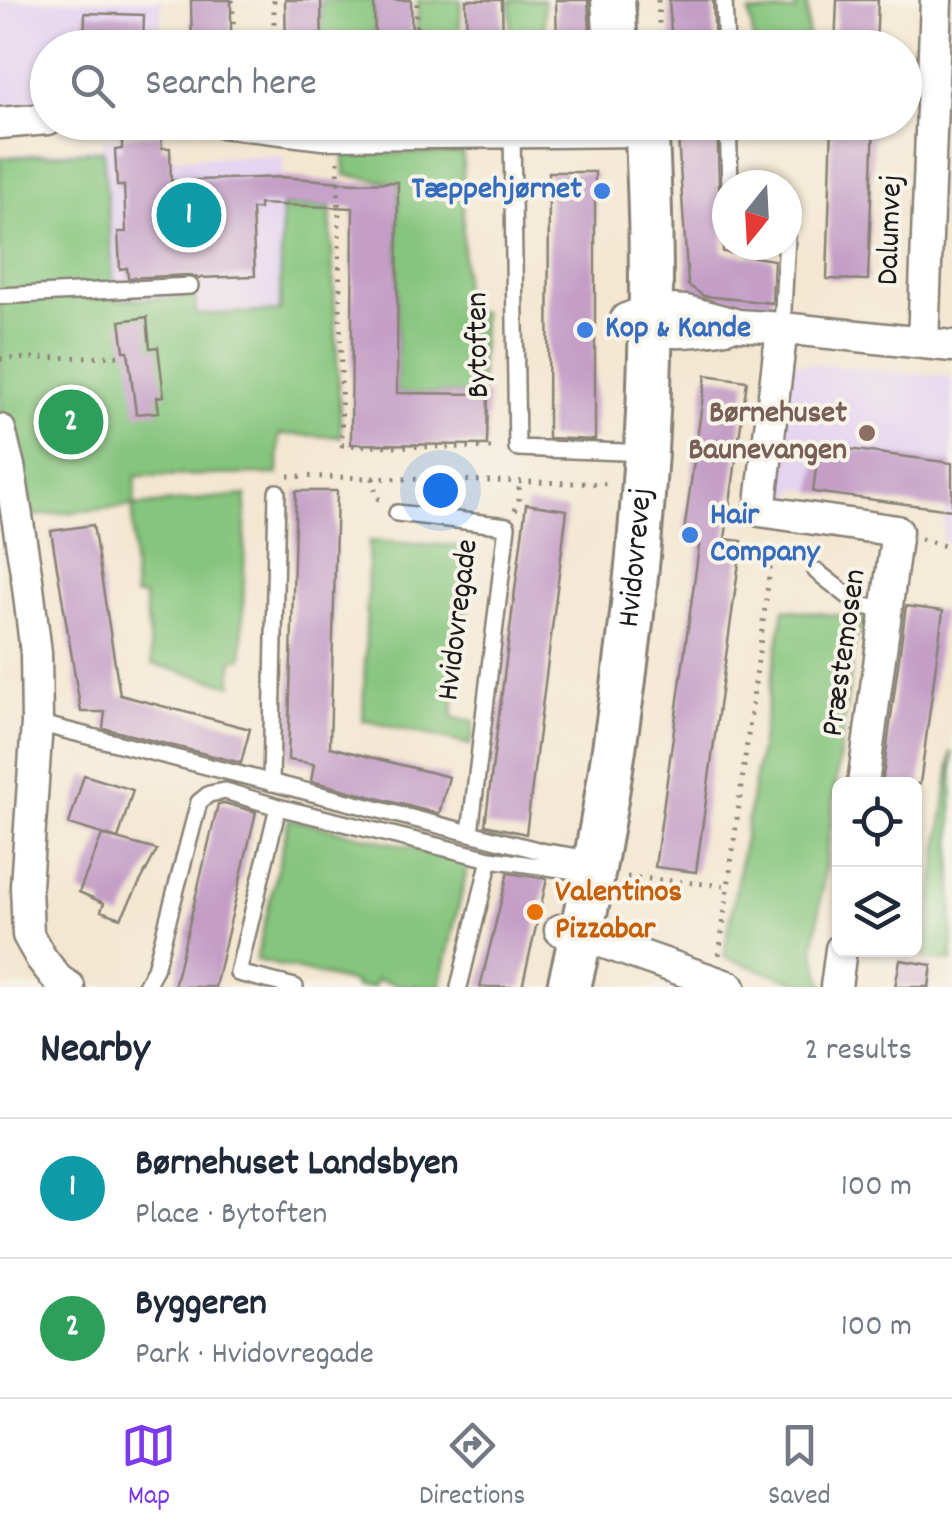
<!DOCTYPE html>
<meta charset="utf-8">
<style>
:root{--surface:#fff;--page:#f2f2f3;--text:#1f2937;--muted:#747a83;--line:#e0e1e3;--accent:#7c3aed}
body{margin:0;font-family:Dekko,sans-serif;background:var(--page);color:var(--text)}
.controls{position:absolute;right:30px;bottom:30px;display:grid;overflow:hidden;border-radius:15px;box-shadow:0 2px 8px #0004}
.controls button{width:90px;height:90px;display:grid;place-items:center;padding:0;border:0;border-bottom:2px solid var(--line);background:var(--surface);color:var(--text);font:50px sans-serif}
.compass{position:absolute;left:712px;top:170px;width:90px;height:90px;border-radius:50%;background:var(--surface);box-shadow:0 2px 8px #0004;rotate:198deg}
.you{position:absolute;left:440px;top:490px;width:35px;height:35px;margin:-25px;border:8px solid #fff;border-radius:50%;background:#1a73e8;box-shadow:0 0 0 15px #1a73e833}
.badge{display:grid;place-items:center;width:65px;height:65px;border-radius:50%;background:var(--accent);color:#fff;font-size:32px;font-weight:700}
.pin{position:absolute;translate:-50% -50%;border:5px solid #fff;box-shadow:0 2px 10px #0006}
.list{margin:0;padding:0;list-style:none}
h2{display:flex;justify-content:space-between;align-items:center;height:130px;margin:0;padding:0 40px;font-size:42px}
h2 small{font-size:32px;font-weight:400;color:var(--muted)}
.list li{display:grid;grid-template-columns:65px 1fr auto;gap:30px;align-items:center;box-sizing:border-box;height:140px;padding:0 40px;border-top:2px solid var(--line)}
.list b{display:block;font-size:38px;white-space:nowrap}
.list p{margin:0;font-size:32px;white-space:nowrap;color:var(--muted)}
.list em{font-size:32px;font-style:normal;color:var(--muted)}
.icon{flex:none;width:55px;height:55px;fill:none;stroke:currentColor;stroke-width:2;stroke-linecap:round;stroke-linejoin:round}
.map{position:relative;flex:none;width:952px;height:987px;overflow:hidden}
.search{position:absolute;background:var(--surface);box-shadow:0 2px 8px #0004;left:30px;right:30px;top:30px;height:110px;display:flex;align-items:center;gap:25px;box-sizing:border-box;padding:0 35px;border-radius:55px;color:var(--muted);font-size:38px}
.sheet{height:410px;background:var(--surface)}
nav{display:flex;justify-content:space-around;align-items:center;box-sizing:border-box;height:140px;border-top:2px solid var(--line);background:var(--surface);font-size:28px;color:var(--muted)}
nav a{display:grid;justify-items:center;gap:5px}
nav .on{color:var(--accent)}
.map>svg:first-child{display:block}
.built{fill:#e4d3f1}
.green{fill:#85c57d;stroke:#50704c;stroke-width:2.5}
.building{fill:#c49ec7}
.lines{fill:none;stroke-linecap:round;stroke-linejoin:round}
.lane-casing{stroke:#888276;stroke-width:20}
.street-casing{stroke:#888276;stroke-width:35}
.secondary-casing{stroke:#888276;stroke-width:48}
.path{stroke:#888276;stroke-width:5;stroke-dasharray:2.5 8;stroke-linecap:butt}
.lane{stroke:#fff;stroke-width:15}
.street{stroke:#fff;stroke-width:30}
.secondary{stroke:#fff;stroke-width:42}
.shop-dot{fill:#3f7fe0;stroke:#f7f3e8;stroke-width:4}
.education-dot{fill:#8d6e63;stroke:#f7f3e8;stroke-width:4}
.food-dot{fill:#e8710a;stroke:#f7f3e8;stroke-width:4}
.labels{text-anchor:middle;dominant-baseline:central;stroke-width:8;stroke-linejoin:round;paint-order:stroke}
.shop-label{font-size:32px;font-weight:bold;fill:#366cbe;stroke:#f7f3e8;text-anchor:start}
.street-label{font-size:32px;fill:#1c1c1c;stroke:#f7f3e8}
.education-label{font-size:32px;font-weight:bold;fill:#785e54;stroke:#f7f3e8;text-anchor:end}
.food-label{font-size:32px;font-weight:bold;fill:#c56008;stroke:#f7f3e8;text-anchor:start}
</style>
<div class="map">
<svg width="952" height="987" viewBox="0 0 952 987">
<rect width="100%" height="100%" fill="#f7f3e8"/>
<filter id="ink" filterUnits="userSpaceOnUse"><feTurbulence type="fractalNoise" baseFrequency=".01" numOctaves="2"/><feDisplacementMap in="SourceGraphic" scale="20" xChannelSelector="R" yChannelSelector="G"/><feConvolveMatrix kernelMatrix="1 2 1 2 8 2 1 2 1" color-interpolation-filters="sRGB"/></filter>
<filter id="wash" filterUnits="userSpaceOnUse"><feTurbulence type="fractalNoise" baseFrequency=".0048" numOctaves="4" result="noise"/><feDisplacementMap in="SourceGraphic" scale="40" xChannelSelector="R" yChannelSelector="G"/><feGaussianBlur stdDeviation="2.25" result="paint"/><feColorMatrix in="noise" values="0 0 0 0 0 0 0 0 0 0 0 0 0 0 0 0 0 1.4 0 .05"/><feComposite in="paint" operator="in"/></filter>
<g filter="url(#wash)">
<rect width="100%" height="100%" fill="#f3e7d1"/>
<path class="built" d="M0 0H162L159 47 48 48 47 103 0 106Z
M161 134 162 147 170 148 171 158 283 156 281 312 195 315V298L0 305V156L102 147 103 139Z
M792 362 952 377V543L942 542 946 509 795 488 792 507 773 505Z"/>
<path class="green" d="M321 0H374L375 47H322Z
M418 0H461L459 47H416Z
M510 0H544V47H511Z
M796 0H807L808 47H755L749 13 795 11Z
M103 150 115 300 195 297 196 315 280 311 282 205 330 207 341 437 279 434 278 474 136 476 134 506 246 495 242 658 232 660V685L152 664 144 596H135L133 565V506L33 516 23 458 0 456V158Z
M463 153V311L482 312 480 394 397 393 398 183 345 175 344 154Z
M369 541 475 547 452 717 474 721 471 745 363 720Z
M784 609 866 619 855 639 814 951 824 987H811L724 957Z
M952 751V961L924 960Z
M289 819 469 861 440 987H408L376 979 374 987H355V983L256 960Z"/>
<g id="blocks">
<path class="building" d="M191 0H231V48H192Z
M285 0H321L322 48H286Z
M374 0H411L412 48H375Z
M466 0H502L503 48H467Z
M556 0H588L591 48H557Z
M669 0H713L715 48H672Z
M837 0H878L876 48H835Z
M85 13 144 15 143 48H84Z
M677 122H717L719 185 722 199 723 252 774 260 772 303 704 296 688 285Z
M832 122H874L868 280 827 279Z
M161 134 162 148H170L171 181 282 177 353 183 398 182 397 393 488 394 487 445 351 444 353 208 259 204V209H252L255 276 198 278 189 275 128 278 127 268 120 269 118 232H126L124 186H117L115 150 122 149V136Z
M549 172H595V440L548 438Z
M147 317 150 348 158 347 164 396 157 397 159 412 136 414 128 351H124L120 321Z
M706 375 747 381 725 539 742 541 696 872 655 867 700 540 683 539Z
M819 445 952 463V510L813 492Z
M296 491H337L330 747 449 777 439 814 311 781 314 764 288 760Z
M526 504 567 510 526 834 485 825Z
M93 525 120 695 250 729 241 763 103 728 105 712H81L51 531Z
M906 606 943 611 920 784H882Z
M84 775 133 790 118 839 69 824Z
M224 803 256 812 215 987H174L218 804Z
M102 835 157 850 121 918 101 911 104 903 79 892Z
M508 873 547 879 522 987H480Z
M900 960 932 965 929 987H895Z"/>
</g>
</g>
<g filter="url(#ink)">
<use href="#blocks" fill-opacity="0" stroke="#888276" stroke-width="2.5"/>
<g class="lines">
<g class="lane-casing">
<path id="lane" d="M724 0 726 48
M728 122 730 185
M512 133 517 448 624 452
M0 296 190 286
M782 328 787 237
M397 513 507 526 470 833
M816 571 861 606 887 609
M37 723 545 852 591 859
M271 783 277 492
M278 807 238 973 295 987
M145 987 155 969 199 802 209 794 225 791 278 807 490 859 589 873
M459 987 490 859"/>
</g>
<g class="street-casing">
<path id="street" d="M222 122 323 134 646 131
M0 123 48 119
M626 319 652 309 686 311 738 325 782 328 952 346
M634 323C664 337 693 332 726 327
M782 328 760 511 897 531 863 784
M923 343 936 0
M0 430 9 466 27 579 36 653 37 723 26 886 28 935 41 958 58 980 69 987
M560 930 582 935 730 987
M836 987 841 949"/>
</g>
<g class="secondary-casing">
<g id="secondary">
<path d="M613 0 616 48"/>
<path id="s1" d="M569 987C588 908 602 829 614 749 646 542 659 332 646 122"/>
</g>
</g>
<path class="path" d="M232 0 235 48
M274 0V48
M658 0 660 48
M416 40 432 48
M416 48 417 0
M338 161 342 445 497 448
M0 359 122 356
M288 476 612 484
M373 478 376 497 382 501
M515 510 519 503V482
M921 539 952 548
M627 877 728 886
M719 955 774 539"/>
<use href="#lane" class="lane"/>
<use href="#street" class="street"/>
<use href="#secondary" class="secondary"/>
</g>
</g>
<g class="shop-dot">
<circle cx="602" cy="191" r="10"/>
<circle cx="585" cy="330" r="10"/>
<circle cx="690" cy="535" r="10"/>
</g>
<circle class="education-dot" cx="867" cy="433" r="10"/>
<circle class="food-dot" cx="535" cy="912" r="10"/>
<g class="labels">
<g class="shop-label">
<text x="582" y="191" text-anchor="end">Tæppehjørnet</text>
<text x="605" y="330">Kop &amp; Kande</text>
<text x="710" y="517">Hair<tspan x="710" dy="37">Company</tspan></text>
</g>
<g class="street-label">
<text transform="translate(892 230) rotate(-88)">Dalumvej</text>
<text transform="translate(480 345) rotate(-91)">Bytoften</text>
<text stroke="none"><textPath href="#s1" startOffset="435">Hvidovrevej</textPath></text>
<text transform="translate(460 620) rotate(-83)">Hvidovregade</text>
<text transform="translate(846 653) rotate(-82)">Præstemosen</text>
</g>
<g class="education-label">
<text x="847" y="415">Børnehuset<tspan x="847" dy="37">Baunevangen</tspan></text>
</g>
<g class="food-label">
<text x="555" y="894">Valentinos<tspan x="555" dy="37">Pizzabar</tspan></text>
</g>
</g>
</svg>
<div class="controls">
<button><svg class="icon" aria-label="locate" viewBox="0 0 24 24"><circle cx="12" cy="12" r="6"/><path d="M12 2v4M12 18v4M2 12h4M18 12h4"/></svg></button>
<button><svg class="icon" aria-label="layers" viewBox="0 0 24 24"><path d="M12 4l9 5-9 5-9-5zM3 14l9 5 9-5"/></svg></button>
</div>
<svg class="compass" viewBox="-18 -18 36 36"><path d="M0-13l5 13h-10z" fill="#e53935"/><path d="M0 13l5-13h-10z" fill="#747a83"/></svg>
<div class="you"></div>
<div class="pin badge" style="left:189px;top:215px;background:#0f9aa8">1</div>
<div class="pin badge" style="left:71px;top:422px;background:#2e9e5b">2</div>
<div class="search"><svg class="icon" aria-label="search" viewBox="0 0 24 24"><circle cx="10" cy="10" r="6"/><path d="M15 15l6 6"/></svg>Search here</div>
</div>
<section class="sheet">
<h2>Nearby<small>2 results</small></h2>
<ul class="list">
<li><span class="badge" style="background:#0f9aa8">1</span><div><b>Børnehuset Landsbyen</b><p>Place · Bytoften</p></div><em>100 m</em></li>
<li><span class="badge" style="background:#2e9e5b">2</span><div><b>Byggeren</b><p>Park · Hvidovregade</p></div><em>100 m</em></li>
</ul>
</section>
<nav>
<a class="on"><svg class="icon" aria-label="map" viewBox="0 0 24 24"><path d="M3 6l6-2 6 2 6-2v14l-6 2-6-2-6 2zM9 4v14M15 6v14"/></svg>Map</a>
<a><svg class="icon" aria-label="directions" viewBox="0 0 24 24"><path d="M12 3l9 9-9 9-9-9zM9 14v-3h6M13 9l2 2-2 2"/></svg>Directions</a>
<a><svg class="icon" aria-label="saved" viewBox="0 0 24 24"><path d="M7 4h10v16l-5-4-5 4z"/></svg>Saved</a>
</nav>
